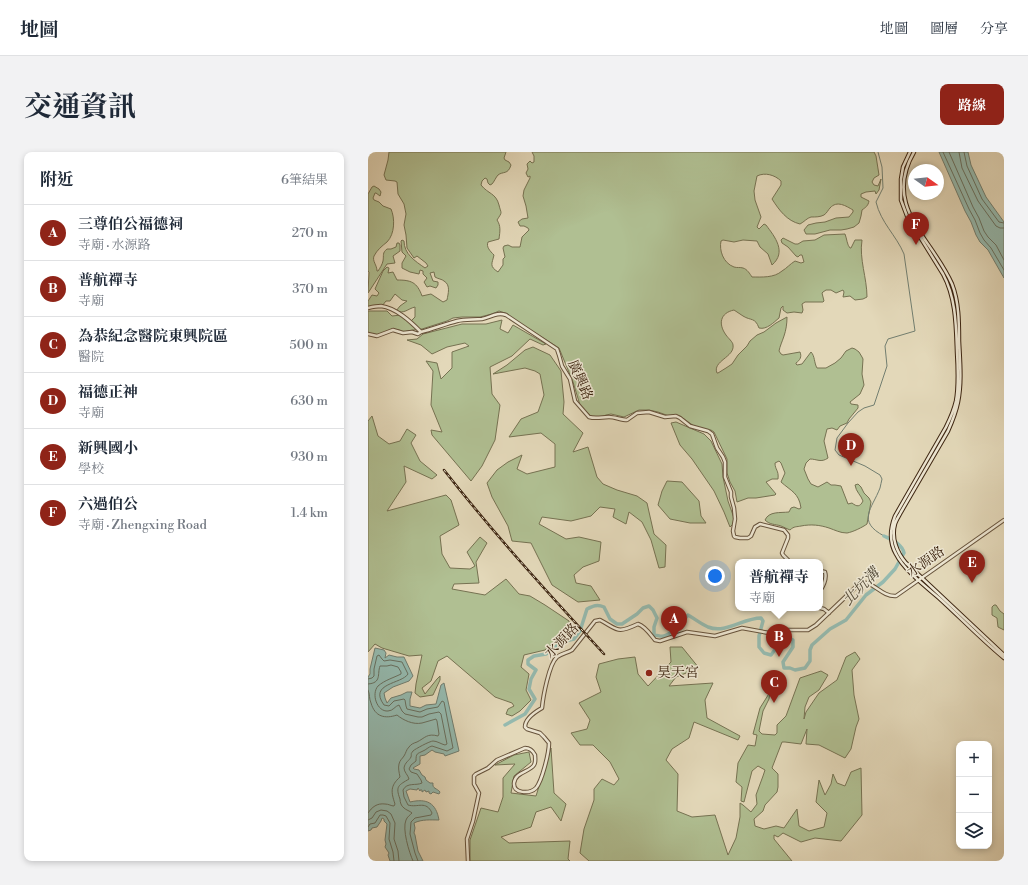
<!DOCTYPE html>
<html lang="zh-TW">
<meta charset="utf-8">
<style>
:root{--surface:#fff;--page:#f2f2f3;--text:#1f2937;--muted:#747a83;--line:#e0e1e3;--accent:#8f2418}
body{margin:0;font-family:"Libre Bodoni","Noto Serif TC",serif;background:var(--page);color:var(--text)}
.controls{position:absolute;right:12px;bottom:12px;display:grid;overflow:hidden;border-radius:8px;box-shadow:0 2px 6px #0003}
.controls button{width:36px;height:36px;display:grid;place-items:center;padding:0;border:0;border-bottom:1px solid var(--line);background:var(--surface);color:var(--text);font:20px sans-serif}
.compass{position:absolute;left:540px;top:12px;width:36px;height:36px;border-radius:50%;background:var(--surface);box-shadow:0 2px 6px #0003;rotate:105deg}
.you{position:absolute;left:347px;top:424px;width:14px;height:14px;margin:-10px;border:3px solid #fff;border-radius:50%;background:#1a73e8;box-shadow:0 0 0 6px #1a73e833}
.badge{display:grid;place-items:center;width:26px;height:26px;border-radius:50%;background:var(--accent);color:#fff;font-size:13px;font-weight:700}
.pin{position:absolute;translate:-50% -33px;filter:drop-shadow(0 1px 2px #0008)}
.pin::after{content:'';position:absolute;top:21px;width:14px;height:12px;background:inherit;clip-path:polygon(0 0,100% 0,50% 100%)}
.popup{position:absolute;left:367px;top:407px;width:88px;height:52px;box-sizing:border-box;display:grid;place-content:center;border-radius:8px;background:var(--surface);filter:drop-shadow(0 1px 3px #0005);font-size:13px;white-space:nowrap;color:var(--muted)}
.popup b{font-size:15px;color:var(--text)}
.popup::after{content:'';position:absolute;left:50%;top:100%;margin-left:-8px;border:8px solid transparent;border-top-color:var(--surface)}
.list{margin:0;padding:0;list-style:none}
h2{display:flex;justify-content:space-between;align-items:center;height:52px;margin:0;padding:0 16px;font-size:17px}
h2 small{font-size:13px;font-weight:400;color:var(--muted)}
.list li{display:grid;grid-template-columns:26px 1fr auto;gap:12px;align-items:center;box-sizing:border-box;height:56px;padding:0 16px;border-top:1px solid var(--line)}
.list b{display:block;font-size:15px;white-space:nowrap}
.list p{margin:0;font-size:13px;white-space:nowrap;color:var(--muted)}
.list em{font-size:13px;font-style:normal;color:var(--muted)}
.icon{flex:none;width:22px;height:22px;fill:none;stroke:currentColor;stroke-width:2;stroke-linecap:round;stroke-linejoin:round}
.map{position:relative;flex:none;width:636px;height:709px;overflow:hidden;border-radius:8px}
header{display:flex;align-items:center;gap:24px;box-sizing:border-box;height:56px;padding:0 20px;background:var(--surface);border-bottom:1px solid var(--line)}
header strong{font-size:19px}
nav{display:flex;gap:22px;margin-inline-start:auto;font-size:14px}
.intro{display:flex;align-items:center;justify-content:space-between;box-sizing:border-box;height:96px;padding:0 24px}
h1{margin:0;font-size:28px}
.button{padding:10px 18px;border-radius:8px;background:var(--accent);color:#fff;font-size:14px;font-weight:700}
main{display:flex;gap:24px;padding:0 24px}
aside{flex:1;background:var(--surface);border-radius:8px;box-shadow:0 2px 6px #0003}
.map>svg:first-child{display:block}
.green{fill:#b0bf92;stroke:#767252}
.water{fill:#95baaf;stroke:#727e70}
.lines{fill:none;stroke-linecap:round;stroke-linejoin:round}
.shore{stroke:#697060;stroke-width:1}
.stream{stroke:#727e70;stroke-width:1}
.river{stroke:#95baaf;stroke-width:3.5}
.tertiary-casing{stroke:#66523b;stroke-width:4.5}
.secondary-casing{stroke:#3d2511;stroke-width:4.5}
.tertiary{stroke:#ede6d2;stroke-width:2.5}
.secondary{stroke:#ede6d2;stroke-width:2.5}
.rail-casing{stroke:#3d2511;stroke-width:2.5}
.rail{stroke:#ede6d2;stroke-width:1;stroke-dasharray:3;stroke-linecap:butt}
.poi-dot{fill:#8f2418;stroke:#ede6d2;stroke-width:1.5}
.labels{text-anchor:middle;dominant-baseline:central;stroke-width:3;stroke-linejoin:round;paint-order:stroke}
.street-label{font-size:14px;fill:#3d2511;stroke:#ede6d2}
.poi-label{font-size:14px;fill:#3d2511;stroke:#ede6d2;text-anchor:start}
.water-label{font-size:15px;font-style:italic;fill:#534a38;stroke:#ede6d2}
</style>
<header>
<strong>地圖</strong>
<nav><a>地圖</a><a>圖層</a><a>分享</a></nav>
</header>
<div class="intro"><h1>交通資訊</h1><a class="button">路線</a></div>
<main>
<aside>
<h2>附近<small>6筆結果</small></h2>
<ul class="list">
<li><span class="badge">A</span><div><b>三尊伯公福德祠</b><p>寺廟 · 水源路</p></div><em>270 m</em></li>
<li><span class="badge">B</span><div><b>普航禪寺</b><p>寺廟</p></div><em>370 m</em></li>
<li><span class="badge">C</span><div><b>為恭紀念醫院東興院區</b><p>醫院</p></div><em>500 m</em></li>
<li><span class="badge">D</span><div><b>福德正神</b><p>寺廟</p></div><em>630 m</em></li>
<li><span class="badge">E</span><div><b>新興國小</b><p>學校</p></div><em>930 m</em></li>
<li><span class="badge">F</span><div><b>六過伯公</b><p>寺廟 · Zhengxing Road</p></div><em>1.4 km</em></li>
</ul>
</aside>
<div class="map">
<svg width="636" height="709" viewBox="0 0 636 709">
<rect width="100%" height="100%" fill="#e3d8b9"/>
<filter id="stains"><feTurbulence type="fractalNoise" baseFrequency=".005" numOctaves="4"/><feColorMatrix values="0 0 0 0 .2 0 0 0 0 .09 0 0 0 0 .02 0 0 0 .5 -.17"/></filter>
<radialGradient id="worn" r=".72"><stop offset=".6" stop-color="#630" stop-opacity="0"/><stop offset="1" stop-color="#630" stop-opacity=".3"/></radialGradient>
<path class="green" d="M21 0H138L136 6 137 8 141 10 143 13C140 23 135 19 130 23 128 25 126 30 124 32L122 33 120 31 119 27 117 26 114 29 113 33C120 42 128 41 131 53 133 62 135 59 129 68 133 74 132 79 131 87L120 90C118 95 122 99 126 103 124 112 121 114 130 120L135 113V107L137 105 135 96 136 94 140 93 144 95H152L154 85 161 78 160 76 156 74H152L150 70 154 67 160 66 158 54 155 44 156 38 162 26V24L160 25 158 21 160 17 159 12 162 9 164 11 166 10V4L164 0H506L508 4 511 23 506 26 504 30 506 33 510 34 513 27 511 38 508 42 507 39 498 40 493 42V45L501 49C500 54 498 55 494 58L493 64 491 71 486 75 479 77 473 78H462L447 82H438L436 78 440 73 448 71 457 70 468 66 481 65 485 60V58C478 54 469 48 462 56 460 58 459 61 456 63 452 65 448 65 443 65 439 66 436 70 432 72 419 69 411 58 404 47L413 33V29C407 23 397 20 389 24L386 39 387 48 393 65 389 75 391 77 396 72 398 73C407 85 419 100 404 113L400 102 392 95 389 89 375 88 366 90 355 88 353 89C351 98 355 111 366 115 369 116 372 115 375 116 379 117 382 122 384 125 394 125 406 126 414 119 419 116 422 112 427 109L433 111 436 110 434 103H432L430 105 428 104 420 95 414 91 413 88 415 86 427 92H430L435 89 447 88 456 83 477 82C479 87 479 93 482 96H483L487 88H494C491 107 499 126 499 145L495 147 487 148 482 144 475 145 476 140 475 138 468 141 463 138H458L455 140 454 141 456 149 455 150H437L434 152 435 158 434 161 426 160 419 161 415 158V154L413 156 411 166C406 170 399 178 391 176 387 165 383 169 375 164 372 162 369 160 366 158 352 161 350 172 358 183 360 186 365 190 365 193 367 205 344 209 349 221H350L358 216 364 212 370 203 379 194 382 189 389 183 396 180 408 171 419 165C419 172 418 178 416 184 414 190 412 194 411 199L413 202 415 203 432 200C434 205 432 208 428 211V212L429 213 434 212 443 200C447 204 446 211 449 216H458L467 211 473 206 478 199 484 196 487 197 491 200 494 205 495 207 494 222 496 233 492 242 482 250 483 252 490 253V256L481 267 479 271 472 274 469 278 464 276 459 277 456 289 460 306C453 311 449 307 442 307L438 311 436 317 440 327 443 332 450 335 459 330 463 333H467L473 334 480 352 484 351C489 355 492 355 495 349 493 343 488 340 487 333L490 332 493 335 496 341 501 346 503 350 499 372C495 375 485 380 479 381 472 381 467 378 461 376 452 373 443 372 433 374 429 375 426 374 422 378 419 377 416 375 413 374 407 372 402 373 397 368 401 359 412 361 421 360L423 356 426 355 431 357 433 356C431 341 423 339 413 330L417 321 413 311 411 309 407 311C407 318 411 318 410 327H404L398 330 408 342 407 343 388 346H380L369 350 367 339 362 330 359 321V307L346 280 343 278 334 277 326 274 312 264H301L290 260 281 258H271L256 265 243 262 238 263 228 267 224 265 212 253 205 230 191 196 144 166 140 162 131 159 124 162 112 165H94L85 166 79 169 54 177 45 178 35 180 31 178 24 177 12 182 7 183 0 182V159H19L24 164 33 163 41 171 47 165V155C39 157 37 162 28 159L32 154 39 149 34 148 27 142 22 149H18L14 154 0 156V149L4 143 9 144 11 141 7 137 15 119 19 115 21 116 20 121 25 120 29 128C43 128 49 130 54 144L63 142 75 150 79 148C80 142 83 133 76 129 74 127 70 127 67 125L66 120 62 121 65 129 70 130V133L68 136 62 134 59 135 56 130 59 126 55 122V119L52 118 51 122 42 120 34 116V111L38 104 34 100 33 89 34 88 36 89C36 102 47 109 57 116L60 114 58 111 49 104 46 106 39 96 38 83 36 73 38 62 36 52 30 42 29 30 27 29 18 28 16 23 20 8Z
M6 34 11 37 13 40 12 44 8 41H7L5 46 6 48 11 50 15 54 23 57C27 66 27 82 19 90 14 94 9 98 6 104 4 109 9 113 9 119H10C12 116 14 113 15 109 16 103 14 101 19 97H23L28 95 29 91H31L32 93V99L25 104 27 111 19 112 0 141 1 120 0 119V42L4 35Z
M134 168 132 177 140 181 145 173 178 192 175 193 162 187 144 204 122 215 124 242 132 253 127 288 114 314 103 329 64 283 63 278 74 280 63 253 65 219 58 209 69 211 73 227 84 216V200L101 194 97 191 79 195 64 202 53 193 39 188 49 187 55 182 94 172H118Z
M165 195 182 203 193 219 196 250 195 262 215 281 205 300 220 295 229 325 235 332 249 338 269 344 279 351 286 382 298 393 297 415 291 416 283 388 274 370 261 360 258 372 245 365 247 357 232 355 223 364 203 369 174 365 171 372 198 387 211 385 233 390 231 409 215 415 206 423 208 431 223 434 232 448 210 450 184 433 163 391 144 389 140 374 124 345 119 331 129 318 140 310 154 303 149 317 159 322 187 315V292L173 281 141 285 153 267 170 260 176 243 172 222 167 219 157 216 125 222 139 213 157 198Z
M4 264 10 284 21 292 32 289 39 277 48 283 43 291 52 309 69 323 64 327 36 314 38 330 19 359 78 343 83 348 91 373 72 384 74 402 82 416 102 417 107 414 99 400 112 385 119 391 108 410 111 431 86 432 84 437 117 443 138 427 151 442 162 444 177 453 201 469 203 480 188 489 177 498 156 503 153 515 161 522 158 538 163 548 152 559 144 564 138 562 140 557 146 554 144 551 127 545 79 504 70 509 63 529 54 536 57 542 69 527 72 524V528L65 543 52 545 47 541 48 532 54 503 41 504 14 496 7 492 0 500V269Z
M308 270 336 282 343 289 354 312 355 325 360 349 366 366 365 372 362 375 356 360 346 339 324 307 312 293 303 271Z
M299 329 314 330 331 349 333 364 338 371H322L302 367 290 353 294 339Z
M626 453H628L632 459 636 462V478L630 475 629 466 624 463V455Z
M302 495H314L331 516 308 525 301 534 345 531 337 548 339 566 372 584 370 588 326 570 321 586 304 597 298 608 310 622 309 659 324 665 347 663 360 703 368 686 372 665V651L375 653 383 660 389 652 388 643 395 624 397 618 390 614 384 619 376 650 373 649 374 635 368 630 370 611 380 593 387 594 389 583 385 582 392 556 402 540 401 547 395 559 391 579 394 582 407 583 409 581V573L418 564 432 526 453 519 460 523 451 538 441 545 437 555 436 567 438 560 451 541 469 528 478 505 487 500 492 507 484 518 486 543 491 567 488 575 483 597 477 606 451 593 438 592 439 577 433 592 417 590H414L404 616 410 622V635L409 640 397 653 395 659 386 667 387 674 396 677 408 674 416 676 429 657 431 674 441 679 456 675 459 661 448 650 451 628 457 643 463 632 465 622 469 631 477 634 483 620 493 616 494 663 473 689 447 686 433 690 415 681 410 685 406 683V687L424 709H221L212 701 216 677 226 648V637L234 627 246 633 251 627 242 610 225 593H212L203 581 219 577 222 568 211 551 233 540 228 525 231 512 250 507 267 505 270 522 280 534 303 510Z
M183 596 186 641 198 652 193 669 183 655 168 660 163 675 133 685 141 691 202 689 200 707 202 709H102V688L113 656 130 660 135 645V626L147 612 127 613 146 603 161 600 163 610 146 624 143 641 168 644Z"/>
<path class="water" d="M571 0H600L603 13 618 45 636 70V126L620 98 612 90 608 83 603 70 597 59Z
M7 496 16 498 18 501 17 506 21 503 29 505H36L45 524 41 529 25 535 16 541 17 546 19 551 23 546 33 543 39 540H44L42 547V554L52 556 58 553 68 552 73 533 76 531 91 599 77 604 76 602 67 600 64 598 57 603 52 604V612L45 616 46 617 51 618 54 623 57 625 58 628 62 631H65C64 637 69 636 72 640L71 642 65 640 63 642 61 641V639L58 640 57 638 54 640V638H52V639L50 636 49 638 42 637 38 639 42 650C59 646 68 651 71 668 63 668 54 667 46 671L47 676 46 681 47 683 50 699 55 709H22L20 703 21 701 17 695 18 692 17 688 19 672 16 669V667L14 666 13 669 9 675 4 676 3 678 0 679V525L2 522V517Z"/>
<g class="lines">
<path class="shore" d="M575 0 601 57 607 68 612 81 616 88 623 96 636 118
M581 0 605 55 611 66 616 79 620 85 628 93 636 108
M591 0 594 16 610 49 628 74 632 76H636
M596 0 599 14 614 47 631 70 636 71
M0 527 4 526 6 524V517L9 504 11 503 14 507 16 509 22 508 34 510 40 522C34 532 0 531 16 553L21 554 26 549 36 547 37 548 38 554 39 557 52 560 59 557 70 555 74 549 76 550 85 596 79 599 64 594C60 595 58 598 55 599 49 602 48 601 48 609L43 613 41 617 43 620 49 622 53 628 54 631C48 634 39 630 35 638L36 645 40 653C50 656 58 648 64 661L63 663 47 666 43 670 42 682 47 701 50 709
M0 532C14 531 9 522 12 514H19L23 513 30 515 33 520V522C25 526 17 528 10 534 3 542 9 560 20 559 25 559 27 554 31 553L34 559 37 562 50 565H54L61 562 71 560 73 562 79 592 77 593C73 592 69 589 65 589 62 589 47 597 45 599 42 603 44 601 43 605 41 609 37 610 36 616 36 620 40 623 41 627 31 633 27 634 32 647 32 650 33 654 36 656 38 658 42 659 44 661 42 663 39 665 38 668 34 677 41 700 45 709
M0 538C2 542 1 547 3 551 7 565 17 567 29 563 35 568 45 573 54 571 59 570 63 568 68 567L69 569 71 582 70 584C59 581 57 586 49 590 46 591 43 592 41 595 38 598 38 601 36 604 34 607 32 608 31 612 30 616 31 620 32 625 22 634 23 640 27 652L26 654C23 654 21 652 17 652 9 651 4 655 0 661
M0 668 4 666 8 660 13 658 19 659 23 662 27 671 26 687 30 699 31 709
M0 675 2 672 7 671 12 663H15L18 664 22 671 21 687 25 700 26 709"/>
<path class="stream" d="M510 0 514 15 515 36 508 50C513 71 528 83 536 102L547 179 520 187 517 194 519 214 506 253 496 256 490 260 480 271 469 286 467 298 471 303 497 314 512 323 514 327C513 330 513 333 512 336 504 357 488 369 516 384"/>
<path class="river" d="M137 573 157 562 167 547 161 537 163 527 168 518 160 512V508L166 504 178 502 183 499 193 490 206 487 212 479 219 457C225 454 229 452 236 455L242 467 249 472H254L269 462 275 456 281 454 285 458 289 466 286 475V483C289 483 293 485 296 484 303 482 315 469 320 463 327 467 333 472 340 475 358 482 375 466 393 466L395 469 391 484V495L396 501 403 503 414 488 421 486 425 488V495L415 510 416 516H422L427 518 437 516 442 509V498L444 493 462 477 478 468 498 443 515 430 527 417 536 401C534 392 524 388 516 384"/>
<g class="tertiary-casing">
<path id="tertiary" d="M0 156C4 155 9 154 13 154 28 156 42 169 53 180
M0 182 9 184 25 178 35 181 44 180 50 182 53 180C65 177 77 172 89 169 97 167 106 168 114 167 123 165 129 160 138 163L189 197 191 203 194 214 202 227 207 249 221 265C228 267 234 265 241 265 247 265 253 268 259 268L269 261 281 260 297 265 308 264 312 266 322 274 340 279 344 282 349 296 355 305 357 310V325L363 340V345L366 356 367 367 365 379 366 384 367 385 372 386H380L383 384 387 375 392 372 416 378 420 383V386L414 401 415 403 422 410
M452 419 457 420C459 427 456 433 452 439
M452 456 456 457 461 461
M100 709 99 687 105 669 111 641 106 632V624L108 622 120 616 129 608 157 596C162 596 165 599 167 603 167 606 168 610 166 613 162 620 147 620 146 631 145 642 162 642 168 636 174 629 181 601 181 591L176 585 172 581 159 577 157 575C157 567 167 560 174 556 175 545 181 512 189 505 194 501 199 501 204 498L227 469 232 468C251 478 248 482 270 472 277 474 282 482 287 488L292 489 319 480 347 484 374 476 401 481 417 478H440L448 473 491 432C504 426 512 445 528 444L636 368"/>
</g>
<g class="secondary-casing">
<path id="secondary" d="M542 0 535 15 533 27V48L539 64 575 122C588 146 588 173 589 200 590 216 591 233 588 249 586 258 582 267 578 275L527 364C522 377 521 390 528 402 536 418 557 434 571 446 593 466 613 487 636 506
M546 0C514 55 564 86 584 132 591 150 591 170 591 189 592 210 594 230 590 250 588 260 584 270 580 279L533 360C531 364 528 368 527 372 523 386 529 401 538 411L636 503"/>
</g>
<use href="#tertiary" class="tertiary"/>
<use href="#secondary" class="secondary"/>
<g class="rail-casing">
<path id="rail" d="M76 318C126 382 181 442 236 502"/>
</g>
<use href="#rail" class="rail"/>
</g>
<circle class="poi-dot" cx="281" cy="521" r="4"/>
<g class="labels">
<g class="street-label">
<text transform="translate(212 228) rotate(67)">廣興路</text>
<text transform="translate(558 410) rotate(-35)">水源路</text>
<text transform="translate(194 489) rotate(-46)">水源路</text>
</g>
<g class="poi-label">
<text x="289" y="521">昊天宮</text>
</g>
<g class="water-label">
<text transform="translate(493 435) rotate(-46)">北坑溝</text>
</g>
</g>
<rect width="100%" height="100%" filter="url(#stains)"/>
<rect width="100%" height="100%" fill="url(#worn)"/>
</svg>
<div class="controls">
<button>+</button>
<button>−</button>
<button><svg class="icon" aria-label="layers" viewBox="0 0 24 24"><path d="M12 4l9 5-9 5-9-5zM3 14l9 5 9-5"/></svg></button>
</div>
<svg class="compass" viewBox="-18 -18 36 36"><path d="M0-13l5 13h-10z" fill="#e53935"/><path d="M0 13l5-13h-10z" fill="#747a83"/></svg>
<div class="you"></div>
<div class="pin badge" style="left:306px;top:487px">A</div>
<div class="pin badge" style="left:411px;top:505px">B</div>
<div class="popup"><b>普航禪寺</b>寺廟</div>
<div class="pin badge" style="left:406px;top:551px">C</div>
<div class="pin badge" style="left:483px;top:314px">D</div>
<div class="pin badge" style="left:604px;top:431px">E</div>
<div class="pin badge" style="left:548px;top:93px">F</div>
</div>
</main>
